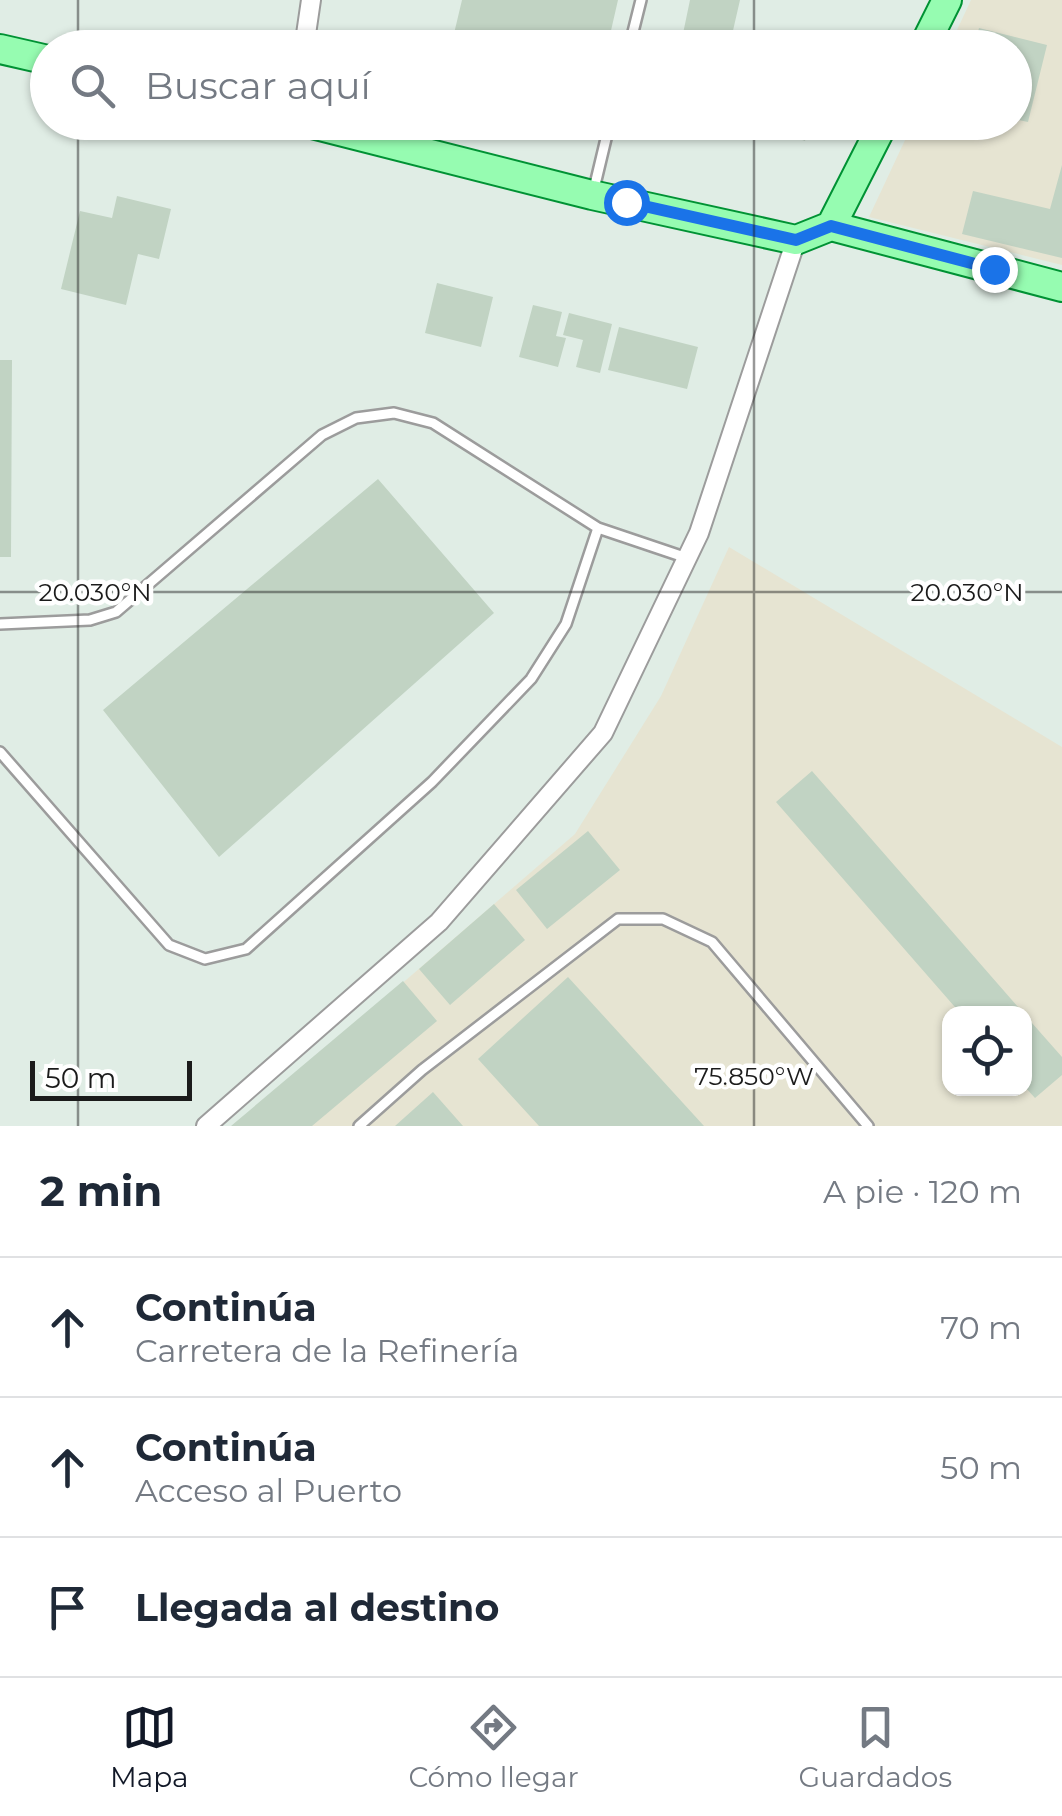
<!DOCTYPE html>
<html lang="es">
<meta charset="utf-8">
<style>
:root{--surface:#fff;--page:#f2f2f3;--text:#1f2937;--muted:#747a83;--line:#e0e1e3;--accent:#111827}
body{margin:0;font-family:Montserrat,sans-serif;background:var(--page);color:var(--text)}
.controls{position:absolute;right:30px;bottom:30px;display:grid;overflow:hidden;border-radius:20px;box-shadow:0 2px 8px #0004}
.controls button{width:90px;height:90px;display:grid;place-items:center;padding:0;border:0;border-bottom:2px solid var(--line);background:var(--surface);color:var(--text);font:50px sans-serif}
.scale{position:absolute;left:30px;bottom:25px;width:162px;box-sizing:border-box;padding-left:10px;border:5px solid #1b1b1b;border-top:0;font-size:28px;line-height:35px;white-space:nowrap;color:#1b1b1b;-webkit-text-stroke:8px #fff;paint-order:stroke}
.stop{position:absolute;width:30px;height:30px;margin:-22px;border:8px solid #1a73e8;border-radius:50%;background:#fff}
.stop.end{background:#1a73e8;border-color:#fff;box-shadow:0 2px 10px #0008}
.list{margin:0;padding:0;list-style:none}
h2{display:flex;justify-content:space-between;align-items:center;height:130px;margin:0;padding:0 40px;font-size:42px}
h2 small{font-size:32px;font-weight:400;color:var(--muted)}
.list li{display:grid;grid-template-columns:65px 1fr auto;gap:30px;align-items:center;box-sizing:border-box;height:140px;padding:0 40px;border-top:2px solid var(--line)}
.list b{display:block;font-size:38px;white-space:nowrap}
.list p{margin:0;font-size:32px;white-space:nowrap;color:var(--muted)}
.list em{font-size:32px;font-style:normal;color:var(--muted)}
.icon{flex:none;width:55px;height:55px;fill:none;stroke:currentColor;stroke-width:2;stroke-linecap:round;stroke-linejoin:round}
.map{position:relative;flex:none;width:1062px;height:1126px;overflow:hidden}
.search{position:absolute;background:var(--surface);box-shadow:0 2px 8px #0004;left:30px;right:30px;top:30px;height:110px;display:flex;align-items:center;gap:25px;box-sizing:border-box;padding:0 35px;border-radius:55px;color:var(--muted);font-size:38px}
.sheet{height:550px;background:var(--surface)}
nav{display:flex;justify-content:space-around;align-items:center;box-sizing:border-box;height:140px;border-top:2px solid var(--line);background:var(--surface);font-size:28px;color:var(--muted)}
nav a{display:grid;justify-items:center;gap:5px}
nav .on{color:var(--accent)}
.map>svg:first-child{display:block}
.industrial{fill:#e6e4d2;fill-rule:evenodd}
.building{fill:#c1d3c3}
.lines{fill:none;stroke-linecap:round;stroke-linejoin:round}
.service-casing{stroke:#9c9c9c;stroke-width:14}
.minor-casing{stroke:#9c9c9c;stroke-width:22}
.primary-casing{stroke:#009234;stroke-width:32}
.service{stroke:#fff;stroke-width:9}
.minor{stroke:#fff;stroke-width:18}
.primary{stroke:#96fcb1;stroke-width:28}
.route{stroke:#1a73e8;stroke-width:12}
.ticks{fill:none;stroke:#1b1b1b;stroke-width:2.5;stroke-opacity:0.45}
.ticks-label{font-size:25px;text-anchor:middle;fill:#1b1b1b;stroke:#fff;stroke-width:9;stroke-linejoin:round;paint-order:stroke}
</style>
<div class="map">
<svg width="1062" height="1126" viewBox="0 0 1062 1126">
<rect width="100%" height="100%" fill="#e0ede5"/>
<path class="industrial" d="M971 0H1062V265L869 217 913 123 1014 122V48L949 47Z
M729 547 1062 747V1126H237L575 834 661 696ZM950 1014H1024V1088H950Z"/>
<path class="building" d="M462 0H618L607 48H477L452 42Z
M690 0H740L729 48H680Z
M979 28 1047 45 1028 122 1014 119V48H974Z
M849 30 867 36 863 48H843Z
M750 122H810L805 141Z
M1062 165V258L962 234 973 191 1050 209Z
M117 196 171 209 159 259 138 254 126 305 61 289 80 211 112 218Z
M437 283 493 297 481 347 425 333Z
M533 305 562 312 556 336 566 338 558 367 519 357Z
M569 313 612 324 600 373 576 367 583 340 563 335Z
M619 327 698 347 687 389 608 370Z
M0 360H12L11 557H0Z
M378 479 494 613 219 857 103 710Z
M812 771 1024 1014H961L776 802Z
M588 831 620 870 547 929 516 890Z
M494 904 525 940 450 1005 419 969Z
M568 977 704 1126H539L478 1059Z
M403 981 437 1021 312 1126H231Z
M1024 1014 1062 1057V1075L1035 1098 1024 1086Z
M433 1092 463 1126H395Z"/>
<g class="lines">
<g class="service-casing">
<path id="service" d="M629 48 641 0
M593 193 610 122
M0 624 90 620 116 612 322 435 356 418 394 413 433 423 598 528 687 558
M0 752 169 945 205 959 246 949 432 782 531 679 566 624 598 528
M359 1126 422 1070 618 919H663L712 942 868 1126"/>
</g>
<g class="minor-casing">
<path id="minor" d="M304 48 311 0
M206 1126 439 922 603 733 699 533 796 240"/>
</g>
<g class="primary-casing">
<path id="primary" d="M923 48 947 0
M0 49 48 60
M304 122 592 195 796 240 831 226 884 122
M831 226 1062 287"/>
</g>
<use href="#service" class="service"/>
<use href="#minor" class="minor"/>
<use href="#primary" class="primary"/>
</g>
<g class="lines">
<path class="route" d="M626 202 796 240 831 226 994 269"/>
</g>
<path class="ticks" d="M78 0V48M754 0V48M78 122V1126M754 122V1126M0 592H1062"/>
<g class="ticks-label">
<text x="95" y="601">20.030°N</text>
<text x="967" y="601">20.030°N</text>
<text x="754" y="1085">75.850°W</text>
</g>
</svg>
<div class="controls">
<button><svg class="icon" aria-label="locate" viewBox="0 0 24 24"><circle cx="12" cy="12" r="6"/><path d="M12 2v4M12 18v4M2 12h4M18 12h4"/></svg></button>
</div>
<div class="scale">50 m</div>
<div class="stop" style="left:626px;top:202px"></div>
<div class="stop end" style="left:994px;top:269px"></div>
<div class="search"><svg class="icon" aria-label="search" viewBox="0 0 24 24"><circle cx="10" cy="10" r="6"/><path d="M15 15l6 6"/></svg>Buscar aquí</div>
</div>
<section class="sheet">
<h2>2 min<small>A pie · 120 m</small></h2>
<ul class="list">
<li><svg class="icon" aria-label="ahead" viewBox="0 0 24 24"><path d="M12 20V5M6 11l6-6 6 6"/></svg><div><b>Continúa</b><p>Carretera de la Refinería</p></div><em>70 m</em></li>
<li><svg class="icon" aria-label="ahead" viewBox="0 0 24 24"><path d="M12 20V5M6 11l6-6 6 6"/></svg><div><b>Continúa</b><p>Acceso al Puerto</p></div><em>50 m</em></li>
<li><svg class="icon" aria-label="arrive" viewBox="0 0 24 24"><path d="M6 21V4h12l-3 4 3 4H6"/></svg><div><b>Llegada al destino</b></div></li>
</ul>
</section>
<nav>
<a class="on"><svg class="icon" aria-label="map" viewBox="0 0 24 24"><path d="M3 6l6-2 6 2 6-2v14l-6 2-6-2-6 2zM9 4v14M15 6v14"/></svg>Mapa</a>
<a><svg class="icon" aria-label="directions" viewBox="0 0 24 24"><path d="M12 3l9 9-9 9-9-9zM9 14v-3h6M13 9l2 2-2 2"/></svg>Cómo llegar</a>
<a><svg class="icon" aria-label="saved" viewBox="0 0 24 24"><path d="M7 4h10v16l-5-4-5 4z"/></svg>Guardados</a>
</nav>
